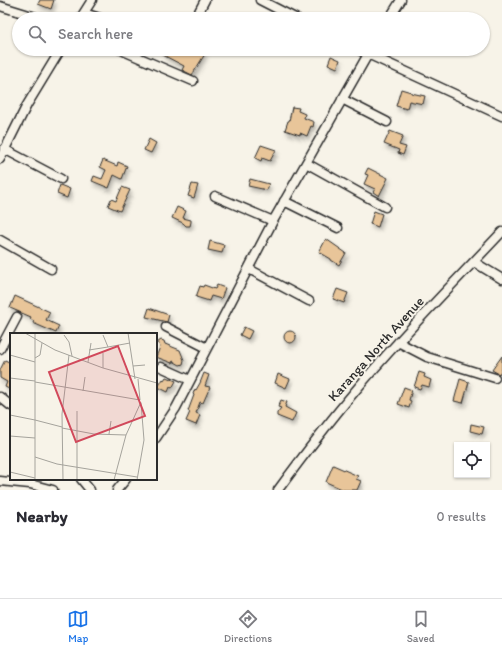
<!DOCTYPE html>
<style>
:root{--surface:#fff;--page:#f7f7f7;--text:#2b2b33;--muted:#7c7c81;--line:#e1e1e2;--accent:#1a73e8}
body{margin:0;font-family:Itim,sans-serif;background:var(--page);color:var(--text)}
.controls{position:absolute;right:12px;bottom:12px;display:grid;overflow:hidden;border-radius:0px;box-shadow:0 1px 3px #0004}
.controls button{width:36px;height:36px;display:grid;place-items:center;padding:0;border:0;border-bottom:1px solid var(--line);background:var(--surface);color:var(--text);font:20px sans-serif}
.list{margin:0;padding:0;list-style:none}
h2{display:flex;justify-content:space-between;align-items:center;height:52px;margin:0;padding:0 16px;font-size:17px}
h2 small{font-size:13px;font-weight:400;color:var(--muted)}
.icon{flex:none;width:22px;height:22px;fill:none;stroke:currentColor;stroke-width:2;stroke-linecap:round;stroke-linejoin:round}
.map{position:relative;flex:none;width:502px;height:490px;overflow:hidden}
.search{position:absolute;background:var(--surface);box-shadow:0 1px 3px #0004;left:12px;right:12px;top:12px;height:44px;display:flex;align-items:center;gap:10px;box-sizing:border-box;padding:0 14px;border-radius:22px;color:var(--muted);font-size:15px}
.sheet{height:108px;background:var(--surface)}
nav{display:flex;justify-content:space-around;align-items:center;box-sizing:border-box;height:56px;border-top:1px solid var(--line);background:var(--surface);font-size:11px;color:var(--muted)}
nav a{display:grid;justify-items:center;gap:2px}
nav .on{color:var(--accent)}
.map>svg:first-child{display:block}
.building{fill:#e8c599;stroke:#2b2b2b;filter:url(#shadow)}
.lines{fill:none;stroke-linecap:round;stroke-linejoin:round}
.minor-casing{stroke:#2b2b2b;stroke-width:11}
.minor{stroke:#f7f3e8;stroke-width:8}
.labels{text-anchor:middle;dominant-baseline:central;stroke-width:4;stroke-linejoin:round;paint-order:stroke}
.street-label{font-size:14px;fill:#2b2b2b;stroke:#f7f3e8}
.inset-road{fill:none;stroke:#a5a39c;stroke-width:1}
.view{fill:#d1495b;fill-opacity:0.15;stroke:#d1495b;stroke-width:2}
.inset-edge{fill:none;stroke:#2b2b2b;stroke-width:2}
</style>
<div class="map">
<svg width="502" height="490" viewBox="0 0 502 490">
<defs>
<filter id="shadow"><feDropShadow dx="2" dy="3.5" stdDeviation="2" flood-color="#0004"/></filter>
</defs>
<rect width="100%" height="100%" fill="#f7f3e8"/>
<filter id="ink" filterUnits="userSpaceOnUse"><feTurbulence type="fractalNoise" baseFrequency=".025" numOctaves="2"/><feDisplacementMap in="SourceGraphic" scale="8" xChannelSelector="R" yChannelSelector="G"/><feConvolveMatrix kernelMatrix="1 2 1 2 8 2 1 2 1" color-interpolation-filters="sRGB"/></filter>
<g filter="url(#ink)">
<path class="building" d="M40 0H54L51 9 38 4Z
M166 49H196L205 54 192 75 182 70 184 66 163 55Z
M331 56 340 60 337 68 328 64Z
M401 89 411 92V93L425 96 423 104 409 101 407 109 396 106Z
M292 107 299 108 298 111 305 114 304 118 314 122 313 127 311 126 307 136 300 133V135L285 130 288 121H289Z
M390 131 403 136 399 145 406 147 403 155 398 153 399 150 384 144Z
M149 139 156 143 151 153 144 150Z
M261 145 276 150 270 161 262 158 261 161 255 158Z
M103 160 117 166 118 162 127 166 122 179 114 175 109 188 92 181 94 176 102 179 106 170 100 167Z
M368 168 388 178 379 196 373 192 375 189 364 184 368 175 365 174Z
M250 179 269 184 267 190 248 186Z
M192 184 198 185 194 198 188 196Z
M60 185 70 189 67 198 57 194Z
M122 187 130 190 120 211 108 206 111 199 116 201Z
M177 207 186 211 183 218 191 220V222L190 226H186L183 223 172 218Z
M374 211 382 214 378 227 370 224Z
M326 239 346 253 339 265 331 260V259L319 252Z
M210 241 224 245 222 253 208 250Z
M204 285 215 289 217 285 225 288 221 299 211 296 209 301 196 297 200 286 203 287Z
M337 289 348 293 344 303 333 299Z
M15 296 50 312 46 320 59 326 56 333 33 323 34 321 30 319 31 317 10 308Z
M149 308 169 315 167 322 146 317Z
M244 327 252 331 248 339 240 335Z
M284 337a6 6 0 1 1 12 0a6 6 0 1 1-12 0Z
M161 340 164 341 165 344 180 350 184 360 183 364 180 365 173 361 172 363 156 357 160 347 158 342Z
M502 356V369L499 374 492 370Z
M5 360 11 363V390L5 387 7 382 0 378V370Z
M419 372 425 374 424 377 431 380 429 387 422 385 420 389 414 387Z
M204 373 209 375 205 386 210 387 203 403 200 402 196 413 200 415 196 425 186 421 190 412 188 411 194 395 193 394 195 389 196 390 200 383Z
M278 374 290 379 286 388 275 383Z
M166 377 176 381 172 388 170 387 168 392 158 387 163 379 164 380Z
M460 379 469 382 463 403 454 401Z
M404 387 412 390 409 400 411 401 409 408 398 404Z
M281 400 287 402 285 407 296 413 292 422 277 416V413L281 408 278 407Z
M471 424 484 427 482 434 470 431Z
M333 465 358 476 356 479 361 481 357 490H344L326 482Z"/>
<g class="lines">
<g class="minor-casing">
<path id="minor" d="M260 0 297 19
M0 6 42 19
M84 13 103 19
M80 19 92 0
M195 19 205 0
M389 19 401 0
M119 49 193 81
M357 49 502 116
M342 99 387 122
M4 149 61 179
M0 159 27 105 61 49
M306 163 385 207
M215 196 273 221
M284 201 338 228
M0 240 51 269
M474 262 502 279
M249 269 309 301
M166 327 207 348
M398 342 427 357 495 378
M0 349 17 317
M161 367 190 380
M0 397 11 406
M156 438 176 408 273 221 371 49
M81 479 90 490
M0 481 30 484 53 490
M117 490 126 479
M278 490C303 456 329 422 356 390 402 335 453 284 502 232"/>
</g>
<use href="#minor" class="minor"/>
</g>
</g>
<g class="labels">
<g class="street-label">
<text transform="translate(376 349) rotate(-48)">Karanga North Avenue</text>
</g>
</g>
<g transform="translate(10 333)">
<rect width="147" height="147" fill="#f7f3e8"/>
<path class="inset-road" d="M15 0 45 17 93 35 147 50M118 0 125 46M54 2 59 9 62 23M93 2 98 14 120 10M79 17 98 14M93 20V35M0 22 25 29M25 25 30 22 32 10M78 29 81 10M123 33 135 32M0 45 25 48M25 49 130 67 128 46M73 58 75 44M0 82 25 87M25 87 52 94M52 95 84 101 116 102 131 69M99 101 101 88M0 103 25 105M25 124 47 131 127 144M0 139 25 145M25 147V0M53 147 52 81 59 22M67 147V78M104 147 116 102M127 147 134 107 131 70"/>
<path class="view" d="M108 13 135 83 66 109 39 39Z"/>
<rect width="147" height="147" class="inset-edge"/>
</g>
</svg>
<div class="controls">
<button><svg class="icon" aria-label="locate" viewBox="0 0 24 24"><circle cx="12" cy="12" r="6"/><path d="M12 2v4M12 18v4M2 12h4M18 12h4"/></svg></button>
</div>
<div class="search"><svg class="icon" aria-label="search" viewBox="0 0 24 24"><circle cx="10" cy="10" r="6"/><path d="M15 15l6 6"/></svg>Search here</div>
</div>
<section class="sheet">
<h2>Nearby<small>0 results</small></h2>
<ul class="list">
</ul>
</section>
<nav>
<a class="on"><svg class="icon" aria-label="map" viewBox="0 0 24 24"><path d="M3 6l6-2 6 2 6-2v14l-6 2-6-2-6 2zM9 4v14M15 6v14"/></svg>Map</a>
<a><svg class="icon" aria-label="directions" viewBox="0 0 24 24"><path d="M12 3l9 9-9 9-9-9zM9 14v-3h6M13 9l2 2-2 2"/></svg>Directions</a>
<a><svg class="icon" aria-label="saved" viewBox="0 0 24 24"><path d="M7 4h10v16l-5-4-5 4z"/></svg>Saved</a>
</nav>
